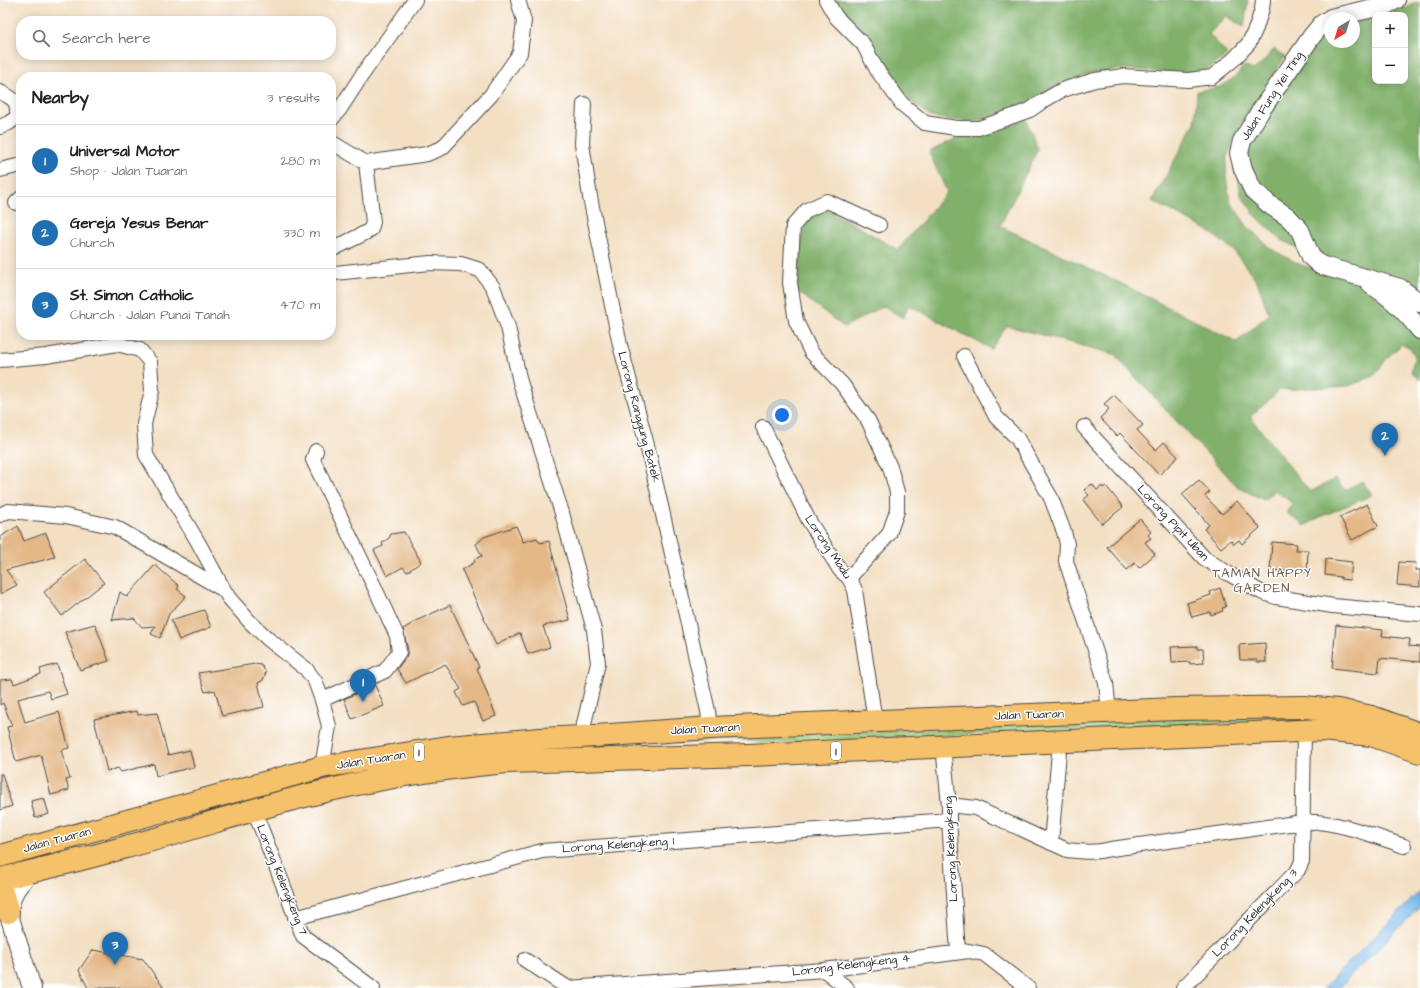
<!DOCTYPE html>
<meta charset="utf-8">
<style>
:root{--surface:#fff;--page:#f2f2f2;--text:#202124;--muted:#757577;--line:#e0e0e0;--accent:#1f6fb2}
body{margin:0;font-family:"Architects Daughter",sans-serif;background:var(--page);color:var(--text)}
.controls{position:absolute;right:12px;top:12px;display:grid;overflow:hidden;border-radius:8px;box-shadow:0 2px 10px #0003}
.controls button{width:36px;height:36px;display:grid;place-items:center;padding:0;border:0;border-bottom:1px solid var(--line);background:var(--surface);color:var(--text);font:20px sans-serif}
.compass{position:absolute;left:1324px;top:12px;width:36px;height:36px;border-radius:50%;background:var(--surface);box-shadow:0 2px 10px #0003;rotate:218deg}
.you{position:absolute;left:782px;top:415px;width:14px;height:14px;margin:-10px;border:3px solid #fff;border-radius:50%;background:#1a73e8;box-shadow:0 0 0 6px #1a73e833}
.badge{display:grid;place-items:center;width:26px;height:26px;border-radius:50%;background:var(--accent);color:#fff;font-size:13px;font-weight:700}
.pin{position:absolute;translate:-50% -33px;filter:drop-shadow(0 1px 2px #0008)}
.pin::after{content:'';position:absolute;top:21px;width:14px;height:12px;background:inherit;clip-path:polygon(0 0,100% 0,50% 100%)}
.list{margin:0;padding:0;list-style:none}
h2{display:flex;justify-content:space-between;align-items:center;height:52px;margin:0;padding:0 16px;font-size:17px}
h2 small{font-size:13px;font-weight:400;color:var(--muted)}
.list li{display:grid;grid-template-columns:26px 1fr auto;gap:12px;align-items:center;box-sizing:border-box;height:72px;padding:0 16px;border-top:1px solid var(--line)}
.list b{display:block;font-size:15px;white-space:nowrap}
.list p{margin:0;font-size:13px;white-space:nowrap;color:var(--muted)}
.list em{font-size:13px;font-style:normal;color:var(--muted)}
.icon{flex:none;width:22px;height:22px;fill:none;stroke:currentColor;stroke-width:2;stroke-linecap:round;stroke-linejoin:round}
.map{position:relative;flex:none;width:1420px;height:988px;overflow:hidden}
.search{position:absolute;background:var(--surface);box-shadow:0 2px 10px #0003;left:16px;top:16px;width:320px;height:44px;display:flex;align-items:center;gap:10px;box-sizing:border-box;padding:0 14px;border-radius:16px;color:var(--muted);font-size:15px}
.panel{position:absolute;background:var(--surface);box-shadow:0 2px 10px #0003;left:16px;top:72px;width:320px;height:268px;border-radius:16px}
.map>svg:first-child{display:block}
.green{fill:#a0cd7b;stroke:#667c53}
.forest{fill:#80b06b;stroke:#566e4b}
.water{fill:#74b6e9;stroke:#50708a}
.building{fill:#e4b887}
.lines{fill:none;stroke-linecap:round;stroke-linejoin:round}
.minor-casing{stroke:#494642;stroke-width:16}
.tertiary-casing{stroke:#494642;stroke-width:20}
.primary-casing{stroke:#494642;stroke-width:24}
.minor{stroke:#fff;stroke-width:14}
.tertiary{stroke:#fff;stroke-width:18}
.primary{stroke:#f5c16b;stroke-width:22}
.labels{text-anchor:middle;dominant-baseline:central;stroke-width:3;stroke-linejoin:round;paint-order:stroke}
.shield{fill:#fff;stroke:#6b6b6b;stroke-width:1}
.shield-label{font-size:11px;font-weight:bold;fill:#2b2b2b}
.street-label{font-size:12px;fill:#2b2b2b;stroke:#fff}
.neighbourhood-label{font-size:13px;letter-spacing:1px;fill:#6c5c4b;stroke:#fff}
</style>
<div class="map">
<svg width="1420" height="988" viewBox="0 0 1420 988">
<rect width="100%" height="100%" fill="#fff"/>
<filter id="ink" filterUnits="userSpaceOnUse"><feTurbulence type="fractalNoise" baseFrequency=".025" numOctaves="2"/><feDisplacementMap in="SourceGraphic" scale="8" xChannelSelector="R" yChannelSelector="G"/><feConvolveMatrix kernelMatrix="1 2 1 2 8 2 1 2 1" color-interpolation-filters="sRGB"/></filter>
<filter id="wash" filterUnits="userSpaceOnUse"><feTurbulence type="fractalNoise" baseFrequency=".012" numOctaves="4" result="noise"/><feDisplacementMap in="SourceGraphic" scale="16" xChannelSelector="R" yChannelSelector="G"/><feGaussianBlur stdDeviation="0.9" result="paint"/><feColorMatrix in="noise" values="0 0 0 0 0 0 0 0 0 0 0 0 0 0 0 0 0 1.4 0 .05"/><feComposite in="paint" operator="in"/></filter>
<g filter="url(#wash)">
<rect width="100%" height="100%" fill="#f3dfc2"/>
<path class="green" d="M1286 714 1362 720 1221 723 762 743 744 740 676 743 675 741Z"/>
<path class="forest" d="M835 0H1248L1244 27 1226 16 1209 34 1228 55 1205 71 1188 74 1123 69 1092 73 1058 85 1025 105 975 122 952 120 931 117 907 98 867 38 845 16Z
M1420 2V297L1410 285 1397 277 1301 250 1280 239 1257 217 1241 196 1238 178 1249 145 1319 39 1330 28V42H1354V21L1375 17V81H1405V15H1383Z
M1274 49 1285 57 1253 104 1235 137 1227 157 1226 177 1230 201 1247 226 1271 249 1301 265 1347 278 1383 292 1420 327V380L1411 372 1415 356 1409 347 1402 344 1388 357 1374 376 1349 386 1280 390 1250 417 1310 492 1335 479 1345 490 1362 481 1372 495 1318 518 1305 526 1287 513 1292 503 1275 490 1264 500 1238 487 1114 354 1007 326 991 349 909 305 903 318 884 306 844 327 797 291 803 226 812 212 828 209 898 250 947 192 929 152 955 139 964 133 983 136 1026 119 1038 149 1000 226 1118 282 1237 342 1269 314 1257 281 1234 251 1207 230 1152 201 1195 123 1197 91 1220 87 1235 77 1244 66 1253 70 1260 65Z"/>
<path class="water" d="M1420 891V907L1339 988H1323Z"/>
<g id="blocks">
<path class="building" d="M1114 395 1143 425 1137 430 1156 450 1164 442 1178 457 1159 475 1120 433 1117 436 1100 418 1109 409 1104 404Z
M1199 480 1210 492 1205 496 1222 514 1237 501 1260 528 1242 544 1239 540 1234 544 1231 540 1221 548 1204 529 1209 525 1182 494Z
M1092 484 1097 490 1102 486 1103 488 1106 486 1123 507 1102 524 1083 500 1089 495 1084 490Z
M1367 504 1378 526 1352 540 1340 517Z
M1140 519 1151 532 1148 535 1151 538 1145 542 1155 554 1139 568 1135 563 1127 570 1107 547Z
M18 526 24 541 46 533 55 557 6 570 17 585 0 594V537Z
M516 526 523 542 537 538 540 543 549 541 570 620 543 626 550 647 528 654 520 633 496 645 462 570 475 562 474 559 482 556 476 544 484 537Z
M404 532 421 562 407 572 403 567 387 576 374 550 383 546 382 543 389 538 391 534Z
M1272 542 1297 544 1296 550H1308L1307 572 1270 570Z
M85 559 104 583 62 616 44 592Z
M1326 559 1352 562 1350 580 1341 579V577L1325 575Z
M1399 562 1416 563 1415 570H1420V587L1397 585Z
M155 565 179 586 177 589 186 596 169 614 160 638 151 634 155 626 142 627 134 618 112 620 120 592 127 597Z
M1220 588 1226 607 1222 608 1223 611 1211 615 1210 612 1192 617 1187 603 1211 595 1210 592Z
M450 605 479 667 477 668 496 716 483 721 474 702 463 706 456 692 461 689 445 664 406 683 397 669 406 657 408 650 403 629 418 620Z
M204 610 211 627 179 640 171 620Z
M95 624 109 661 80 670 65 632Z
M1336 625 1383 630 1382 636 1410 639 1409 646 1420 647V662L1380 658 1378 673 1332 668Z
M1265 643 1266 662H1257V660H1240L1239 645Z
M1197 646V649H1203L1204 663 1190 664V662L1172 663 1171 647Z
M57 664 67 694 51 699 48 691 18 699 25 722 59 712 69 748 61 750 70 779 66 780 69 790 51 795 41 755 16 762 7 727 12 726 3 703 0 705V680L12 679 14 684 41 674 40 669Z
M255 664 261 665 266 672 263 680 258 683 264 707 222 716 215 690 205 692 198 673Z
M375 685 384 706 352 719 344 699Z
M137 711 138 715 157 713 168 755 190 750 194 767 156 776 154 764 121 772 118 768 107 771 94 719Z
M0 774H2L12 806 0 810Z
M44 798 49 814 35 818 31 801Z
M93 950 143 959 164 988H88L79 970Z"/>
</g>
</g>
<g filter="url(#ink)">
<use href="#blocks" fill-opacity="0" stroke="#494642" stroke-width="1"/>
<g class="lines">
<g class="minor-casing">
<path id="minor" d="M826 0 836 17 863 44 877 70 902 104 925 123 956 128H979L1030 110 1043 101 1062 90 1095 80 1123 76 1188 80 1212 77 1234 59 1249 43 1256 28 1262 9 1263 0
M0 92C14 99 18 100 17 117L9 123 0 127
M584 104 582 144 590 197 620 345 647 445 708 711 710 728
M331 120 340 109 362 75 415 0
M331 142 366 163 427 154 442 148 491 95 520 53 524 21 518 0
M0 170 21 165
M16 203 21 198
M331 250 367 232 371 229 373 222 366 163
M331 275 335 273 430 263 461 264 480 270 493 287 508 327 520 382 562 513 594 630 598 663 581 737
M964 356 996 417 1017 438 1051 498 1064 532 1067 544 1066 561 1106 683 1109 712
M0 360 46 356 117 344 140 350 150 362 152 391 144 424 146 455 198 542 224 590
M763 427 809 521 840 570 849 578 855 590 875 721
M1084 427 1204 558 1229 574 1261 592 1276 597 1333 606 1420 614
M316 451 313 460 374 586 397 636 399 652 385 671 322 700
M0 515 8 511 66 516 115 527 224 590 229 598 250 622 268 639 306 669 315 681 322 700 329 726 322 767
M849 578 889 534 897 511V492L890 467 868 420 842 384 811 352 796 321 790 283 793 226 807 210 827 201 879 225
M943 746 949 805V820L958 952
M949 805 976 808 1067 850C1084 852 1095 853 1111 849L1303 822C1335 820 1374 836 1404 846
M254 810 303 936 373 988
M1051 843 1060 741
M295 918 542 851 949 820
M525 960 568 988 824 970 969 951 984 954 1028 988
M824 970 847 988
M1183 988 1298 870 1302 861 1304 731"/>
</g>
<g class="tertiary-casing">
<path id="tertiary" d="M1331 18 1386 5 1396 0
M1330 19 1322 24 1312 36 1261 110 1242 141 1239 153 1243 169 1253 190 1270 205 1288 217 1300 230 1311 257 1320 265 1400 288 1420 303
M1371 285C1391 296 1406 312 1420 330
M32 988 8 912 13 895 16 889 28 874 35 871"/>
</g>
<g class="primary-casing">
<path id="primary" d="M0 856 322 767 448 747 540 739 581 737 710 728 1176 709 1304 707 1338 710 1372 717 1420 734
M0 879C42 869 85 859 126 847 189 831 250 809 313 794 377 778 442 768 507 762L749 755 1322 730 1371 735 1420 752
M0 886 8 912"/>
</g>
<use href="#minor" class="minor"/>
<use href="#tertiary" class="tertiary"/>
<use href="#primary" class="primary"/>
</g>
</g>
<g class="labels">
<g class="shield">
<rect x="831" y="742" width="10" height="18" rx="3"/>
<rect x="414" y="743" width="10" height="18" rx="3"/>
</g>
<g class="shield-label">
<text x="836" y="751">1</text>
<text x="419" y="752">1</text>
</g>
<g class="street-label">
<text transform="translate(1272 96) rotate(-57)">Jalan Fung Yei Ting</text>
<text transform="translate(639 417) rotate(75)">Lorong Ranggung Batek</text>
<text transform="translate(1173 523) rotate(47)">Lorong Pipit Uban</text>
<text transform="translate(828 547) rotate(56)">Lorong Madu</text>
<text transform="translate(1029 715) rotate(-2)">Jalan Tuaran</text>
<text transform="translate(705 729) rotate(-3)">Jalan Tuaran</text>
<text transform="translate(371 760) rotate(-9)">Jalan Tuaran</text>
<text transform="translate(57 840) rotate(-15)">Jalan Tuaran</text>
<text transform="translate(618 845) rotate(-4)">Lorong Kelengkeng 1</text>
<text transform="translate(951 849) rotate(-93)">Lorong Kelengkeng</text>
<text transform="translate(282 880) rotate(68)">Lorong Kelengkeng 7</text>
<text transform="translate(1255 913) rotate(-46)">Lorong Kelengkeng 3</text>
<text transform="translate(851 965) rotate(-7)">Lorong Kelengkeng 4</text>
</g>
<g class="neighbourhood-label">
<text x="1262" y="573">TAMAN HAPPY<tspan x="1262" dy="15">GARDEN</tspan></text>
</g>
</g>
</svg>
<div class="controls">
<button>+</button>
<button>−</button>
</div>
<svg class="compass" viewBox="-18 -18 36 36"><path d="M0-13l5 13h-10z" fill="#e53935"/><path d="M0 13l5-13h-10z" fill="#757577"/></svg>
<div class="you"></div>
<div class="pin badge" style="left:363px;top:702px">1</div>
<div class="pin badge" style="left:1385px;top:456px">2</div>
<div class="pin badge" style="left:115px;top:965px">3</div>
<div class="search"><svg class="icon" aria-label="search" viewBox="0 0 24 24"><circle cx="10" cy="10" r="6"/><path d="M15 15l6 6"/></svg>Search here</div>
<section class="panel">
<h2>Nearby<small>3 results</small></h2>
<ul class="list">
<li><span class="badge">1</span><div><b>Universal Motor</b><p>Shop · Jalan Tuaran</p></div><em>280 m</em></li>
<li><span class="badge">2</span><div><b>Gereja Yesus Benar</b><p>Church</p></div><em>330 m</em></li>
<li><span class="badge">3</span><div><b>St. Simon Catholic</b><p>Church · Jalan Punai Tanah</p></div><em>470 m</em></li>
</ul>
</section>
</div>
